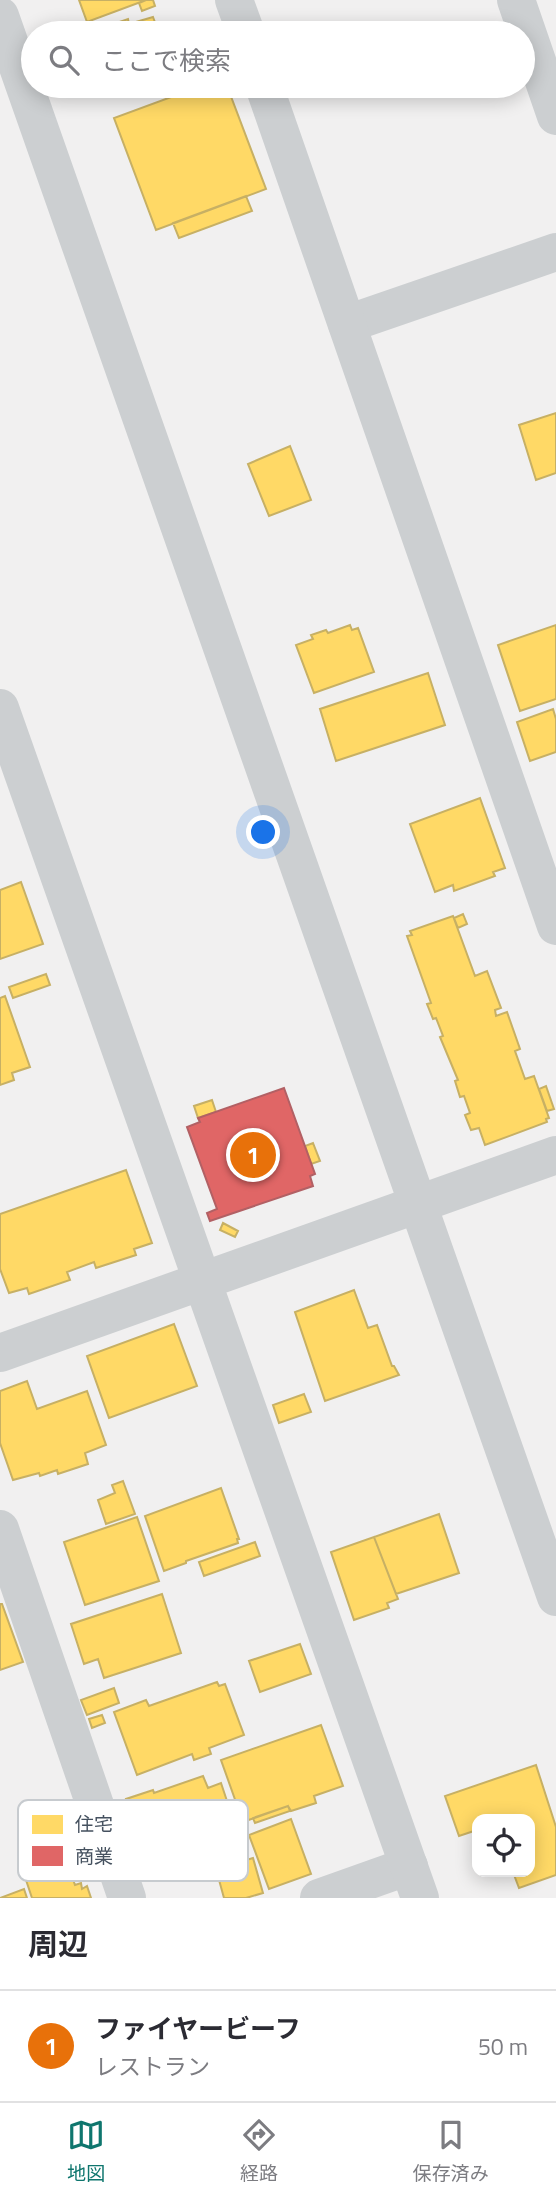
<!DOCTYPE html>
<html lang="ja">
<meta charset="utf-8">
<style>
:root{--surface:#fff;--page:#f7f7f7;--text:#2b2b33;--muted:#7c7c81;--line:#e1e1e2;--accent:#0f766e}
body{margin:0;font-family:"Titillium Web","Noto Sans JP",sans-serif;background:var(--page);color:var(--text)}
.controls{position:absolute;right:21px;bottom:21px;display:grid;overflow:hidden;border-radius:14px;box-shadow:0 4px 18px #0003}
.controls button{width:63px;height:63px;display:grid;place-items:center;padding:0;border:0;border-bottom:2px solid var(--line);background:var(--surface);color:var(--text);font:35px sans-serif}
.you{position:absolute;left:264px;top:833px;width:24px;height:24px;margin:-18px;border:5px solid #fff;border-radius:50%;background:#1a73e8;box-shadow:0 0 0 10px #1a73e833}
.badge{display:grid;place-items:center;width:46px;height:46px;border-radius:50%;background:var(--accent);color:#fff;font-size:23px;font-weight:700}
.pin{position:absolute;translate:-50% -50%;border:4px solid #fff;box-shadow:0 2px 7px #0006}
.list{margin:0;padding:0;list-style:none}
h2{display:flex;justify-content:space-between;align-items:center;height:91px;margin:0;padding:0 28px;font-size:30px}
h2 small{font-size:23px;font-weight:400;color:var(--muted)}
.list li{display:grid;grid-template-columns:46px 1fr auto;gap:21px;align-items:center;box-sizing:border-box;height:112px;padding:0 28px;border-top:2px solid var(--line)}
.list b{display:block;font-size:26px;white-space:nowrap}
.list p{margin:0;font-size:23px;white-space:nowrap;color:var(--muted)}
.list em{font-size:23px;font-style:normal;color:var(--muted)}
.icon{flex:none;width:38px;height:38px;fill:none;stroke:currentColor;stroke-width:2;stroke-linecap:round;stroke-linejoin:round}
.map{position:relative;flex:none;width:556px;height:1898px;overflow:hidden}
.search{position:absolute;background:var(--surface);box-shadow:0 4px 18px #0003;left:21px;right:21px;top:21px;height:77px;display:flex;align-items:center;gap:18px;box-sizing:border-box;padding:0 24px;border-radius:38px;color:var(--muted);font-size:26px}
.sheet{height:203px;background:var(--surface)}
nav{display:flex;justify-content:space-around;align-items:center;box-sizing:border-box;height:98px;border-top:2px solid var(--line);background:var(--surface);font-size:19px;color:var(--muted)}
nav a{display:grid;justify-items:center;gap:4px}
nav .on{color:var(--accent)}
.map>svg:first-child{display:block}
.homes{fill:#ffd966;stroke:#c7b064;stroke-width:2}
.shops{fill:#e06666;stroke:#b26064;stroke-width:2}
.lines{fill:none;stroke-linecap:round;stroke-linejoin:round}
.minor{stroke:#cccfd1;stroke-width:38}
.tertiary{stroke:#cccfd1;stroke-width:38}
.key{fill:#fff;stroke:#c7cbcf;stroke-width:2}
.key-label{font-size:19px;fill:#45515f}
</style>
<div class="map">
<svg width="556" height="1898" viewBox="0 0 556 1898">
<rect width="100%" height="100%" fill="#f1f0f0"/>
<path class="homes" d="M79 0H146L87 22Z
M146 0H153L155 6 142 11 139 3Z
M153 17 159 33H104L106 32 105 27 128 19 129 24Z
M201 86H227L266 189 156 230 114 118Z
M246 196 252 211 179 238 173 223Z
M556 413V473L536 480 519 425Z
M290 446 311 500 269 516 248 464Z
M350 625 352 630 358 628 374 672 314 693 296 645 313 639 311 635 326 630 328 633Z
M556 625V699L520 711 498 645Z
M428 673 445 725 336 761 320 709Z
M553 709 556 719V752L530 761 517 722Z
M480 798 505 868 493 872 495 876 454 891 453 885 435 892 410 824Z
M21 882 43 944 0 959V890Z
M463 914 467 924 458 928 454 918Z
M453 916 475 976 487 971 501 1008 495 1010 496 1016 507 1012 520 1049 515 1051 525 1079 534 1076 549 1118 546 1119 547 1122 485 1145 479 1128 471 1130 465 1115 470 1113 464 1096 460 1097 455 1081 458 1080 440 1037 443 1036 436 1018 433 1019 427 1004 431 1003 407 936 412 935 410 931Z
M46 974 50 985 13 998 9 987Z
M5 996 30 1067 12 1073 14 1080 0 1085V998Z
M546 1086 554 1109 547 1111 539 1089Z
M212 1100 216 1112 198 1118 194 1106Z
M313 1143 320 1161 311 1164 305 1146Z
M126 1170 152 1243 134 1249 136 1255 96 1268 94 1262 67 1272 70 1280 29 1294 27 1288 9 1293 0 1269V1214Z
M223 1223 238 1231 235 1237 220 1230Z
M354 1290 368 1328 377 1325 392 1366H394L399 1375 325 1401 295 1312Z
M174 1324 197 1386 109 1418 87 1356Z
M27 1381 37 1409 87 1391 106 1445 85 1453 88 1464 58 1474 57 1470 40 1476 39 1473 13 1480 0 1443V1391Z
M304 1394 311 1412 279 1423 273 1405Z
M123 1481 135 1514 106 1524 98 1500 115 1493 112 1485Z
M221 1488 239 1539H237L238 1543 186 1561V1563L164 1571 145 1516Z
M439 1514 459 1573 396 1594 374 1537Z
M137 1517 159 1581 85 1605 64 1542Z
M374 1537 398 1599 387 1603 389 1608 354 1620 331 1552Z
M255 1542 260 1556 204 1576 199 1562Z
M162 1594 181 1653 104 1678 98 1659 84 1664 71 1624Z
M0 1604H2L23 1662 0 1670Z
M300 1644 311 1674 260 1692 249 1661Z
M217 1682 219 1686 225 1684 244 1735 209 1748 211 1754 194 1760 192 1754 137 1775 114 1712 146 1700 149 1706Z
M114 1688 119 1703 87 1715 81 1700Z
M102 1715 105 1723 92 1728 89 1719Z
M321 1725 343 1786 314 1796 316 1803 291 1811 288 1806 243 1822 221 1760Z
M536 1765 556 1827V1875L519 1888 513 1872H530V1819H477V1830L459 1836 445 1796Z
M203 1776 208 1788 221 1783 232 1816 219 1820 220 1824 216 1825 217 1829 146 1856 126 1799 153 1790 154 1793Z
M288 1806 290 1811 255 1823 253 1818Z
M291 1819 311 1874 269 1889 249 1835Z
M253 1858 263 1893 246 1898H224L216 1869Z
M67 1863 75 1885 81 1883 82 1889 87 1886 91 1898H32L25 1877Z
M24 1889 27 1898H0Z"/>
<path class="shops" d="M284 1088 315 1174 310 1176 313 1186 210 1221 207 1213 217 1209 187 1127 200 1122 198 1118Z"/>
<g class="lines">
<path class="minor" d="M516 0 556 116
M347 324 556 252
M0 1529 127 1898
M319 1898 409 1866"/>
<path class="tertiary" d="M234 0 246 33
M0 16 556 1597
M264 86 556 926
M0 708 420 1898
M0 1353 556 1155"/>
</g>
<rect x="18" y="1800" width="230" height="81" rx="10" class="key"/>
<rect x="32" y="1815" width="31" height="19" fill="#ffd966"/>
<rect x="32" y="1846" width="31" height="20" fill="#e06666"/>
<g class="key-label">
<text x="75" y="1831">住宅</text>
<text x="75" y="1863">商業</text>
</g>
</svg>
<div class="controls">
<button><svg class="icon" aria-label="locate" viewBox="0 0 24 24"><circle cx="12" cy="12" r="6"/><path d="M12 2v4M12 18v4M2 12h4M18 12h4"/></svg></button>
</div>
<div class="you"></div>
<div class="pin badge" style="left:253px;top:1155px;background:#e8710a">1</div>
<div class="search"><svg class="icon" aria-label="search" viewBox="0 0 24 24"><circle cx="10" cy="10" r="6"/><path d="M15 15l6 6"/></svg>ここで検索</div>
</div>
<section class="sheet">
<h2>周辺<small></small></h2>
<ul class="list">
<li><span class="badge" style="background:#e8710a">1</span><div><b>ファイヤービーフ</b><p>レストラン</p></div><em>50 m</em></li>
</ul>
</section>
<nav>
<a class="on"><svg class="icon" aria-label="map" viewBox="0 0 24 24"><path d="M3 6l6-2 6 2 6-2v14l-6 2-6-2-6 2zM9 4v14M15 6v14"/></svg>地図</a>
<a><svg class="icon" aria-label="directions" viewBox="0 0 24 24"><path d="M12 3l9 9-9 9-9-9zM9 14v-3h6M13 9l2 2-2 2"/></svg>経路</a>
<a><svg class="icon" aria-label="saved" viewBox="0 0 24 24"><path d="M7 4h10v16l-5-4-5 4z"/></svg>保存済み</a>
</nav>
